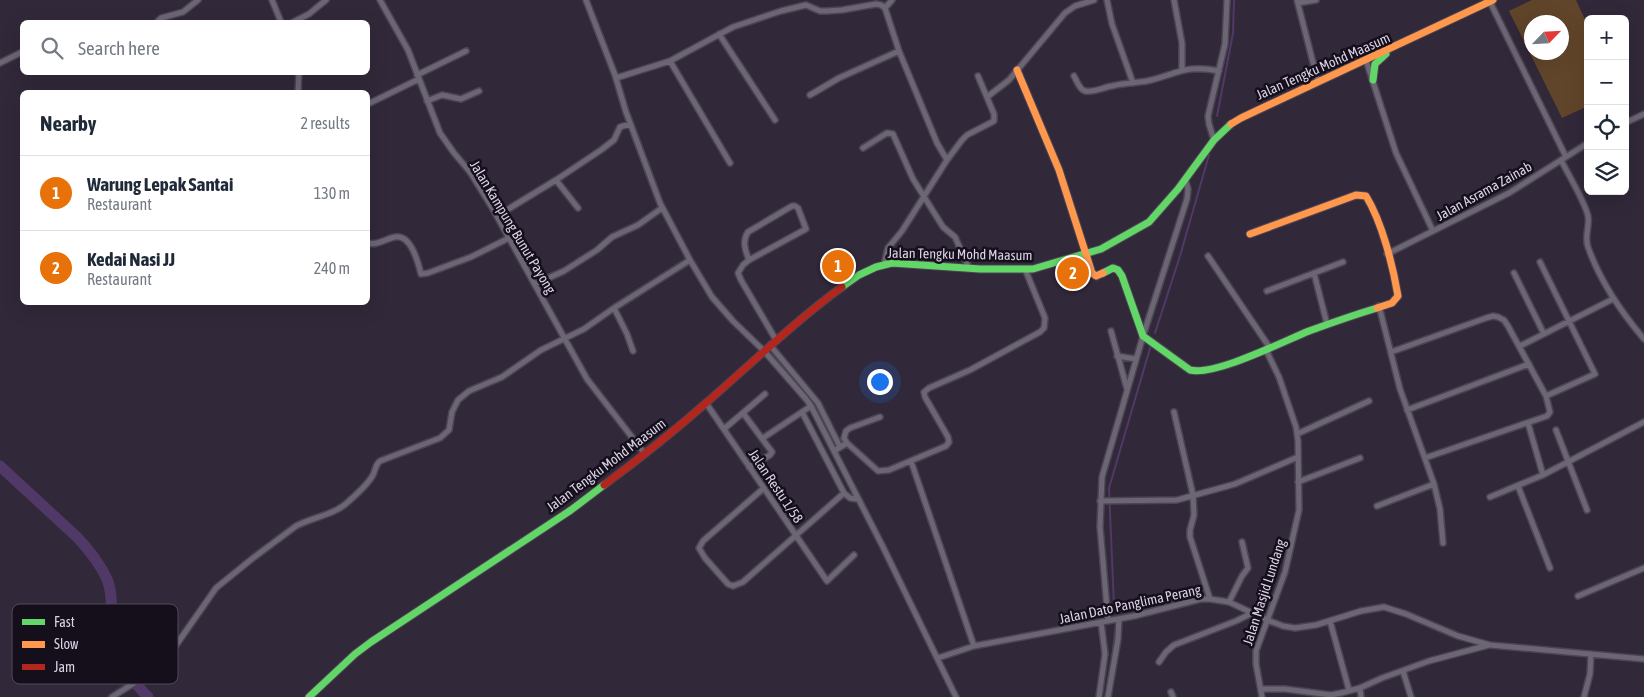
<!DOCTYPE html>
<meta charset="utf-8">
<style>
:root{--surface:#fff;--page:#f2f2f3;--text:#1f2937;--muted:#747a83;--line:#e0e1e3;--accent:#0b8043}
body{margin:0;font-family:"Asap Condensed",sans-serif;background:var(--page);color:var(--text)}
.controls{position:absolute;right:15px;top:15px;display:grid;overflow:hidden;border-radius:8px;box-shadow:0 5px 20px #0002}
.controls button{width:45px;height:45px;display:grid;place-items:center;padding:0;border:0;border-bottom:1px solid var(--line);background:var(--surface);color:var(--text);font:25px sans-serif}
.compass{position:absolute;left:1524px;top:15px;width:45px;height:45px;border-radius:50%;background:var(--surface);box-shadow:0 5px 20px #0002;rotate:65deg}
.you{position:absolute;left:879px;top:381px;width:18px;height:18px;margin:-12px;border:4px solid #fff;border-radius:50%;background:#1a73e8;box-shadow:0 0 0 8px #1a73e833}
.badge{display:grid;place-items:center;width:32px;height:32px;border-radius:50%;background:var(--accent);color:#fff;font-size:16px;font-weight:700}
.pin{position:absolute;translate:-50% -50%;border:2px solid #fff;box-shadow:0 1px 5px #0006}
.list{margin:0;padding:0;list-style:none}
h2{display:flex;justify-content:space-between;align-items:center;height:65px;margin:0;padding:0 20px;font-size:21px}
h2 small{font-size:16px;font-weight:400;color:var(--muted)}
.list li{display:grid;grid-template-columns:32px 1fr auto;gap:15px;align-items:center;box-sizing:border-box;height:75px;padding:0 20px;border-top:1px solid var(--line)}
.list b{display:block;font-size:19px;white-space:nowrap}
.list p{margin:0;font-size:16px;white-space:nowrap;color:var(--muted)}
.list em{font-size:16px;font-style:normal;color:var(--muted)}
.icon{flex:none;width:28px;height:28px;fill:none;stroke:currentColor;stroke-width:2;stroke-linecap:round;stroke-linejoin:round}
.map{position:relative;flex:none;width:1644px;height:697px;overflow:hidden}
.search{position:absolute;background:var(--surface);box-shadow:0 5px 20px #0002;left:20px;top:20px;width:350px;height:55px;display:flex;align-items:center;gap:12px;box-sizing:border-box;padding:0 18px;border-radius:8px;color:var(--muted);font-size:19px}
.panel{position:absolute;background:var(--surface);box-shadow:0 5px 20px #0002;left:20px;top:90px;width:350px;height:215px;border-radius:8px}
.map>svg:first-child{display:block}
.green{fill:#61452a;fill-rule:evenodd}
.lines{fill:none;stroke-linecap:round;stroke-linejoin:round}
.stream{stroke:#503966;stroke-width:2}
.river{stroke:#503966;stroke-width:11}
.street-casing{stroke:#4b4453;stroke-width:8}
.fast-casing{stroke:#4b4453;stroke-width:9}
.slow-casing{stroke:#4b4453;stroke-width:9}
.jam-casing{stroke:#4b4453;stroke-width:9}
.street{stroke:#6c6574;stroke-width:5}
.fast{stroke:#63d668;stroke-width:7}
.slow{stroke:#ff974d;stroke-width:7}
.jam{stroke:#b3261e;stroke-width:7}
.labels{text-anchor:middle;dominant-baseline:central;stroke-width:5;stroke-linejoin:round;paint-order:stroke}
.street-label{font-size:14px;fill:#dbd2e6;stroke:#150f1c}
.key{fill:#150f1c;stroke:#504a59;stroke-width:1}
.key-label{font-size:14px;fill:#dbd2e6}
</style>
<div class="map">
<svg width="1644" height="697" viewBox="0 0 1644 697">
<rect width="100%" height="100%" fill="#312839"/>
<path class="green" d="M1532 0H1576L1588 26V106L1562 118 1509 11ZM1532 22H1562V52H1532Z"/>
<g class="lines">
<path class="stream" d="M1217 116 1233 33 1234 0
M1155 333 1180 256 1209 155
M1114 606 1109 488 1151 345
M1112 661 1115 631"/>
<path class="river" d="M0 466 78 538C89 550 100 564 107 579 113 593 111 610 112 625 113 632 115 638 117 644 124 665 132 682 148 697"/>
<g class="street-casing">
<path id="street" d="M272 0 281 22
M380 0 408 50 440 133 454 153 470 172 493 209 587 379 645 454
M586 0 615 75 626 112 660 203 690 260 712 297 733 321 764 351 806 399 811 406 883 547 956 697
M892 0 885 8 899 51 937 143 947 160
M1107 0 1112 24 1133 83
M1174 0 1182 43V70
M1297 0 1318 82
M1490 2 1566 157
M1298 3 1316 0
M157 22 161 18 183 12 198 0
M293 22 309 14 326 0
M719 34 775 120
M1366 60 1396 153 1433 231
M670 61 730 163
M0 63 22 52
M417 75 466 51
M1074 76C1077 81 1079 89 1085 91 1094 93 1104 87 1112 86 1124 83 1135 83 1147 81 1177 74 1186 64 1219 71
M616 78 670 61 733 27 781 11 806 5 820 11H827L842 10 876 4 881 5 885 8
M298 92 299 72
M810 95 839 78 899 51
M987 97 1009 80 1065 13 1075 6 1094 0
M427 101 442 95 461 99 479 91
M368 104 419 79
M1625 123 1644 114
M1214 140 1209 124 1208 116 1225 44 1227 0
M863 148 887 133 893 134 913 179 943 227 955 237 969 268
M1561 160C1568 174 1585 202 1588 216 1590 226 1584 236 1588 247 1600 281 1621 312 1644 339
M556 180 578 208
M497 216 556 180 601 150 614 140 620 127 630 124
M368 243C377 246 385 239 395 237 411 234 418 262 421 274L428 273 471 257 509 238
M1387 254 1509 193 1588 143
M1208 256 1270 348
M749 260C745 250 742 241 748 232L792 206H795L798 208 806 229 749 260 743 265 738 273 741 280 776 340
M1540 262 1595 374 1546 396
M884 265 888 248 902 231 947 160 962 140 967 135 994 121V114L978 76
M1314 273 1327 324
M1514 273 1544 334
M535 284 564 271 597 250 612 237 638 225 662 208
M1267 291 1343 262
M1379 306 1400 389 1434 484 1440 509 1443 543
M614 308 627 334 633 351
M1111 331 1127 389
M770 345 818 403 840 447
M1520 346 1613 299
M1391 352 1486 318 1493 316 1498 317 1504 320 1508 326 1546 396 1550 412 1547 416 1425 458
M1117 356 1136 359
M706 403 827 581 854 555
M1407 410 1529 364
M802 412 844 493 850 498 857 499
M1174 412 1193 495 1194 515 1190 530V537L1210 599
M743 413 772 452 770 455 749 467
M1528 423 1543 475
M724 429 765 394
M1556 430 1587 510
M1297 434 1369 401
M763 438 811 406
M847 443 844 438 846 431 850 428 880 417
M834 451 847 443 878 471 889 470 946 446 949 442 948 437 925 397 924 392 929 388 970 370 1040 332 1044 328 1045 318 1025 269
M911 461 974 646
M1298 482 1360 458
M1518 486 1550 568
M764 488 703 541 699 548 705 558 728 584 733 586 743 582 844 493
M1490 497 1543 475 1644 422
M1100 501 1177 500 1235 484 1298 457
M1377 506 1434 484
M1578 596 1644 568
M1229 602 1242 576 1248 568 1242 542
M1108 620 1100 527 1102 477 1143 336 1187 199 1188 189 1185 179
M1330 621 1349 690
M938 658 974 646 1134 616 1201 599H1210L1229 602 1267 620 1283 626 1295 628 1316 625 1361 611 1384 607 1406 614 1458 636 1490 645 1644 659
M1159 662 1166 652 1174 645 1236 621 1252 613
M1403 671 1411 697
M1360 688 1361 697
M1261 689H1285L1331 695 1341 693 1360 688 1382 678 1429 661 1489 645
M1171 692 1173 697
M112 697 158 668 172 651 216 588 253 558 296 526C313 517 335 515 349 501 357 494 368 484 373 475 376 469 375 465 380 461L440 438 449 430 452 412 458 400 469 391 502 377 541 350 584 329 614 308 690 260
M1099 697 1105 654 1101 622
M1108 697 1118 639 1119 619
M1262 697 1256 664V651L1285 572 1299 510 1298 441 1296 427 1279 377 1266 350
M1584 697 1590 674 1591 654"/>
</g>
<g class="fast-casing">
<path id="fast" d="M1373 80 1375 64 1386 54
M1103 273 1113 268 1118 270 1122 276 1143 336 1190 370C1215 376 1282 342 1309 331 1331 323 1354 315 1377 308
M842 287 859 275 876 267 892 263 980 269H1033L1101 249 1149 222 1178 189 1214 140 1231 124
M309 697 355 654 371 642 571 510 604 485"/>
</g>
<g class="slow-casing">
<path id="slow" d="M1017 70 1059 170 1092 273 1096 276 1103 273
M1231 124 1241 118 1493 0
M1250 234 1356 195 1366 196C1382 222 1393 266 1398 296L1392 303 1377 308"/>
</g>
<g class="jam-casing">
<path id="jam" d="M604 485C639 459 673 432 706 403 751 364 794 322 842 287"/>
</g>
<use href="#street" class="street"/>
<use href="#fast" class="fast"/>
<use href="#slow" class="slow"/>
<use href="#jam" class="jam"/>
</g>
<g class="labels">
<g class="street-label">
<text transform="translate(1323 66) rotate(-24)">Jalan Tengku Mohd Maasum</text>
<text transform="translate(1484 191) rotate(-29)">Jalan Asrama Zainab</text>
<text transform="translate(513 227) rotate(59)">Jalan Kampung Bunut Payong</text>
<text transform="translate(960 254) rotate(1)">Jalan Tengku Mohd Maasum</text>
<text transform="translate(606 465) rotate(-37)">Jalan Tengku Mohd Maasum</text>
<text transform="translate(776 486) rotate(56)">Jalan Restu 1/58</text>
<text transform="translate(1264 592) rotate(-72)">Jalan Masjid Lundang</text>
<text transform="translate(1130 604) rotate(-12)">Jalan Dato Panglima Perang</text>
</g>
</g>
<rect x="12" y="604" width="166" height="80" rx="8" class="key"/>
<rect x="22" y="619" width="23" height="6" fill="#63d668"/>
<rect x="22" y="641" width="23" height="7" fill="#ff974d"/>
<rect x="22" y="664" width="23" height="6" fill="#b3261e"/>
<g class="key-label">
<text x="54" y="627">Fast</text>
<text x="54" y="649">Slow</text>
<text x="54" y="672">Jam</text>
</g>
</svg>
<div class="controls">
<button>+</button>
<button>−</button>
<button><svg class="icon" aria-label="locate" viewBox="0 0 24 24"><circle cx="12" cy="12" r="6"/><path d="M12 2v4M12 18v4M2 12h4M18 12h4"/></svg></button>
<button><svg class="icon" aria-label="layers" viewBox="0 0 24 24"><path d="M12 4l9 5-9 5-9-5zM3 14l9 5 9-5"/></svg></button>
</div>
<svg class="compass" viewBox="-18 -18 36 36"><path d="M0-13l5 13h-10z" fill="#e53935"/><path d="M0 13l5-13h-10z" fill="#747a83"/></svg>
<div class="you"></div>
<div class="pin badge" style="left:838px;top:266px;background:#e8710a">1</div>
<div class="pin badge" style="left:1073px;top:273px;background:#e8710a">2</div>
<div class="search"><svg class="icon" aria-label="search" viewBox="0 0 24 24"><circle cx="10" cy="10" r="6"/><path d="M15 15l6 6"/></svg>Search here</div>
<section class="panel">
<h2>Nearby<small>2 results</small></h2>
<ul class="list">
<li><span class="badge" style="background:#e8710a">1</span><div><b>Warung Lepak Santai</b><p>Restaurant</p></div><em>130 m</em></li>
<li><span class="badge" style="background:#e8710a">2</span><div><b>Kedai Nasi JJ</b><p>Restaurant</p></div><em>240 m</em></li>
</ul>
</section>
</div>
